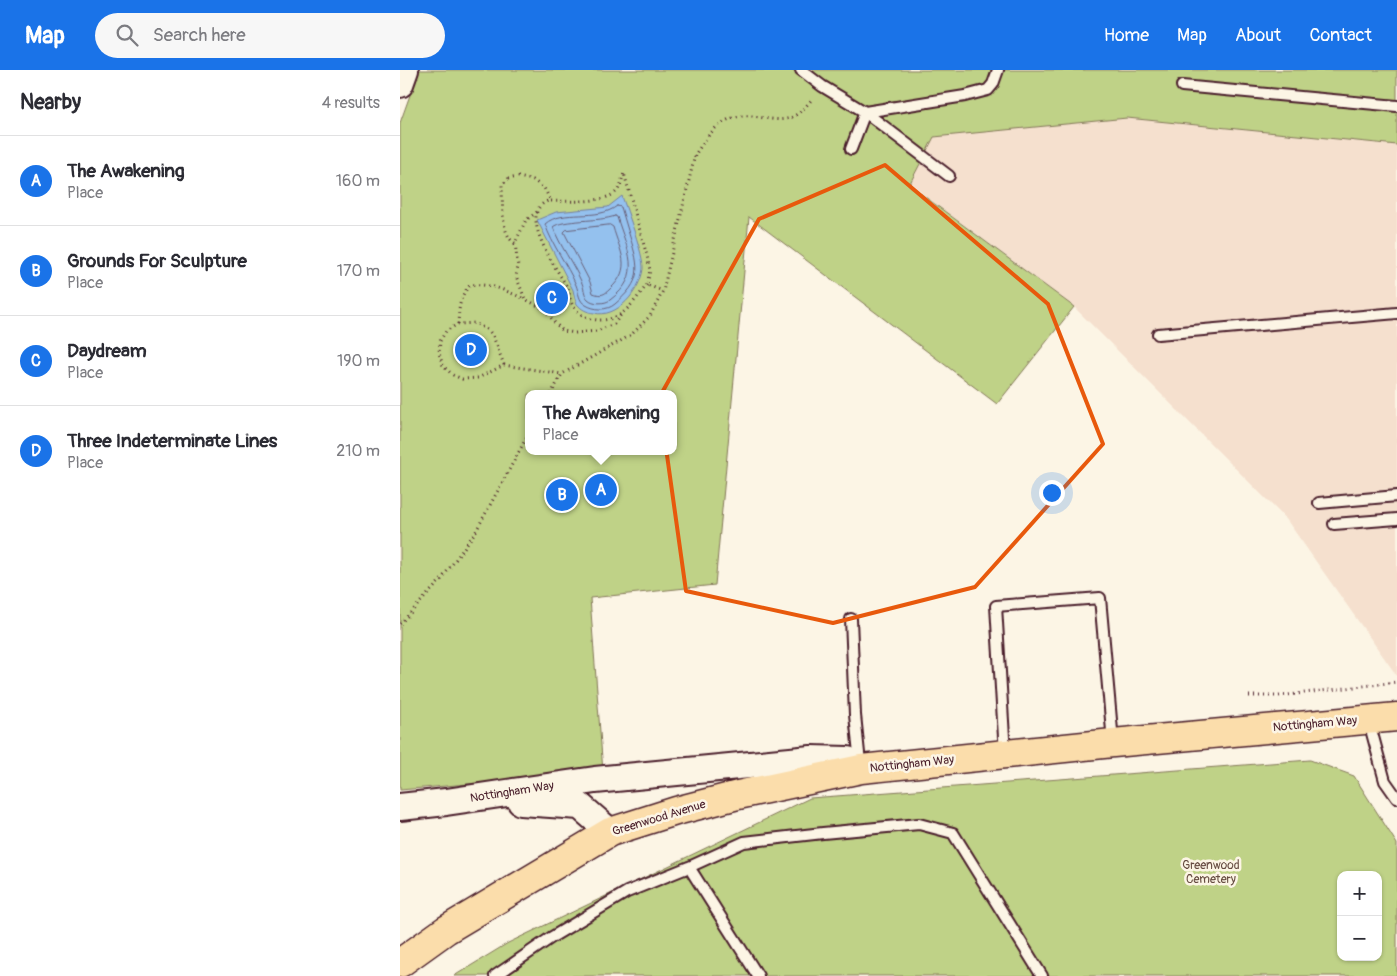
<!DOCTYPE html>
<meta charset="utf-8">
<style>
:root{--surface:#fff;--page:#f7f7f7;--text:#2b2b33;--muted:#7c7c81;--line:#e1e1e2;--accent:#1a73e8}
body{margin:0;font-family:Pangolin,sans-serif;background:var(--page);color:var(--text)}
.controls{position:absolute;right:15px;bottom:15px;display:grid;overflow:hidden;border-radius:10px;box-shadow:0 1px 4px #0004}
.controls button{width:45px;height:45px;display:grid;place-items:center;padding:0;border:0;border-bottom:1px solid var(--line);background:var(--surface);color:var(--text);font:25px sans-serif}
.you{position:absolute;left:651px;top:422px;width:18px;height:18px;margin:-12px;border:4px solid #fff;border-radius:50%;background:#1a73e8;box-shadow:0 0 0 8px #1a73e833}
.badge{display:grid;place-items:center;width:32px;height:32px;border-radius:50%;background:var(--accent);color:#fff;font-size:16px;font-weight:700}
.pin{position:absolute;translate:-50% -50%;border:2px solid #fff;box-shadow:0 1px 5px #0006}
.popup{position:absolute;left:125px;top:320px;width:152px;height:65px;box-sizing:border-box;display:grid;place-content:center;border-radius:10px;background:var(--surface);filter:drop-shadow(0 1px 4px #0005);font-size:16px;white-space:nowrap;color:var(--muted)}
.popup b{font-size:19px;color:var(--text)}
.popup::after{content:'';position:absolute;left:50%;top:100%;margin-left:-10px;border:10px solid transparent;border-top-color:var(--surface)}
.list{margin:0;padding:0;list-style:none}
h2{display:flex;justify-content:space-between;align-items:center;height:65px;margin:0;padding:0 20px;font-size:21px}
h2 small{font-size:16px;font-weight:400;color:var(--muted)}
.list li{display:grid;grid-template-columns:32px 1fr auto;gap:15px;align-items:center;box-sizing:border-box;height:90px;padding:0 20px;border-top:1px solid var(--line)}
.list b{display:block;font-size:19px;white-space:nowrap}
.list p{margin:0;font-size:16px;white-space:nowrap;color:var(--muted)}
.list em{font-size:16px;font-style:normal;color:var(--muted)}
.icon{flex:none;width:28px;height:28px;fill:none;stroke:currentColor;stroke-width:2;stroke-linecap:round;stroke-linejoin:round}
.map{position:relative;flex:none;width:997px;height:906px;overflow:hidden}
header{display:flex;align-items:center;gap:30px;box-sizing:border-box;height:70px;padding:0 25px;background:var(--accent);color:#fff}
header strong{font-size:24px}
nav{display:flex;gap:28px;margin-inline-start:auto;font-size:18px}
.search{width:350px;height:45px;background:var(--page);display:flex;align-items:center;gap:12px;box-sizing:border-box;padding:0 18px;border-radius:28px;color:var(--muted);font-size:19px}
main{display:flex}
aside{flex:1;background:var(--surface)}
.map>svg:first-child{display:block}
.built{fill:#f5e0ce}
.green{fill:#bfd287;stroke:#847859;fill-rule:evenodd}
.water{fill:#94c1ee;stroke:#7680a0}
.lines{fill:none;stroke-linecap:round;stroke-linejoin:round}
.shore{stroke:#686079;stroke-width:1}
.lane-casing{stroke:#4a1f2b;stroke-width:14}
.secondary-casing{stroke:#4a1f2b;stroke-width:30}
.primary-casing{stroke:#4a1f2b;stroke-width:31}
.path{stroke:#4a1f2b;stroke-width:3;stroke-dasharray:1 4;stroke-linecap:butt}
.lane{stroke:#fcf5e5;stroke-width:10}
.secondary{stroke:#fcf5e5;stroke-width:26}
.primary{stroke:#fbddab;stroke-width:28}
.marked{fill:none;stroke:#e8590c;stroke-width:4;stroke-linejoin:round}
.labels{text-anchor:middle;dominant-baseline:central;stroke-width:5;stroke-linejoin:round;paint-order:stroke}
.street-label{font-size:12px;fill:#4a1f2b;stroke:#fcf5e5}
.park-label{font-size:12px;fill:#674c42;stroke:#fcf5e5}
</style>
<header>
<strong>Map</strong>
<div class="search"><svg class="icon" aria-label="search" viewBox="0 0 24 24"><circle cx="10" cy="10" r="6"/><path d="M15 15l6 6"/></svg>Search here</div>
<nav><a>Home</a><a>Map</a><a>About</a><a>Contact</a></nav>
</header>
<main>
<aside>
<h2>Nearby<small>4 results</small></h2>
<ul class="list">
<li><span class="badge">A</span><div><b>The Awakening</b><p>Place</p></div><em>160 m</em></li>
<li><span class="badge">B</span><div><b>Grounds For Sculpture</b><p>Place</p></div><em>170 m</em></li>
<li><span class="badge">C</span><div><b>Daydream</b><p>Place</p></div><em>190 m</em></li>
<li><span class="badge">D</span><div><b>Three Indeterminate Lines</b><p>Place</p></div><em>210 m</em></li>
</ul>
</aside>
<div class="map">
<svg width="997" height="906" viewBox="0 0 997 906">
<rect width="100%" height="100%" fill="#fcf5e5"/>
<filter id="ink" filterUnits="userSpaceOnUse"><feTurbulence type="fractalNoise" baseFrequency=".02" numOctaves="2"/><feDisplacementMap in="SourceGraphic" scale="10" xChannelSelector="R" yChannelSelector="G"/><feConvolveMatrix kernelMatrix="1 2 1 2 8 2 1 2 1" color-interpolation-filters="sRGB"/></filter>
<g filter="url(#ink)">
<path class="built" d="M727 48 997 75V606L886 449 674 237 509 114 534 67Z"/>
<path class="green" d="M19 0H997V75L727 48 534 67 509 115 674 237 597 334 349 147 315 515 190 528 203 702 0 720V53ZM128 324H274V381H128Z
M910 690 954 706 997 774V906H54L108 873 410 728ZM941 805H978V887H941Z"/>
<path class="water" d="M222 126C227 141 244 185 243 199 240 221 217 249 194 243 187 242 182 240 177 234 175 230 174 225 173 220L137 150 156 142 208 137Z"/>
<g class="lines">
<path class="shore" d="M217 136 221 137C224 147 227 157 230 167 240 199 242 211 215 234 207 241 194 240 186 235 178 231 179 222 176 215 167 194 152 175 145 154 163 138 197 152 217 136Z
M215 146 217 147C227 180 244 205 210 230 205 234 193 234 188 229 184 226 184 216 181 211 173 193 160 176 153 157 162 149 200 152 215 146Z
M210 155 213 157C220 182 233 198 210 219 204 225 201 226 193 223L190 212 164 162 166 160Z"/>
<g class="lane-casing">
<path id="lane" d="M401 0 422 16 465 42 565 26 588 20 593 14 598 0
M782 16 997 36
M451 79 465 42 549 106
M758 264 997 243
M919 433 997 426
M934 454 997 449
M451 549 455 645 460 693
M969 652 985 711 997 728
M605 684 596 536 700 528 713 672
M289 797 358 906
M95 906 152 867 227 822 289 797 344 772 423 763 519 754 553 763 642 906"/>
</g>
<g class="secondary-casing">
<path id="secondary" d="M0 14 5 0
M121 732 180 736 210 762
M0 737 46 732 195 710 411 689 448 690 461 699"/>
</g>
<g class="primary-casing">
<path id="primary" d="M0 893 46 860 210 762 276 741 338 725 461 699 713 673 997 647"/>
</g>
<path class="path" d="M137 142 126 150 115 173 118 197 116 206 125 229 144 239 155 253 163 261 175 263 197 261 214 254 221 245
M115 173C100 165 103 131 102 115L108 109 118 107 133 110 144 118 151 131
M247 215C239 225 231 237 221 244 199 258 169 247 169 220 159 202 115 143 148 131 164 131 206 134 217 121 221 116 222 109 224 103L247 186 250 200 247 215 263 221
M58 254C59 238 59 227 70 215 91 213 106 221 125 229
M104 295 93 266 89 261 75 253 58 254 46 261 40 271 39 283 43 296 53 305 62 309 78 308 104 295 162 304
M151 324 162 304 231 265 250 246 263 221 295 85C311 59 326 41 359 47 368 49 382 51 390 48 400 44 406 36 413 28
M0 554 41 510 76 461 128 365
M849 626H879L997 612"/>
<use href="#lane" class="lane"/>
<use href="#secondary" class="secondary"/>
<use href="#primary" class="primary"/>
</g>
</g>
<path class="marked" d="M485 95 648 234 703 374 575 517 433 553 286 521 259 328 359 149Z"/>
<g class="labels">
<g class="street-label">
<text transform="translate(915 654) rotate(-5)">Nottingham Way</text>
<text transform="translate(512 694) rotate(-6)">Nottingham Way</text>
<text transform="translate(112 722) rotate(-9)">Nottingham Way</text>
<text transform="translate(259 748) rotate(-17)">Greenwood Avenue</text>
</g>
<g class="park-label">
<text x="811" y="795">Greenwood<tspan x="811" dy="14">Cemetery</tspan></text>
</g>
</g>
</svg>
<div class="controls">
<button>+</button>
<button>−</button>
</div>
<div class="you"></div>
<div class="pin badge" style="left:201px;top:420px">A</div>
<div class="popup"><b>The Awakening</b>Place</div>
<div class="pin badge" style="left:162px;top:425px">B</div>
<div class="pin badge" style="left:152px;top:228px">C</div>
<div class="pin badge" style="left:71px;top:280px">D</div>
</div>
</main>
